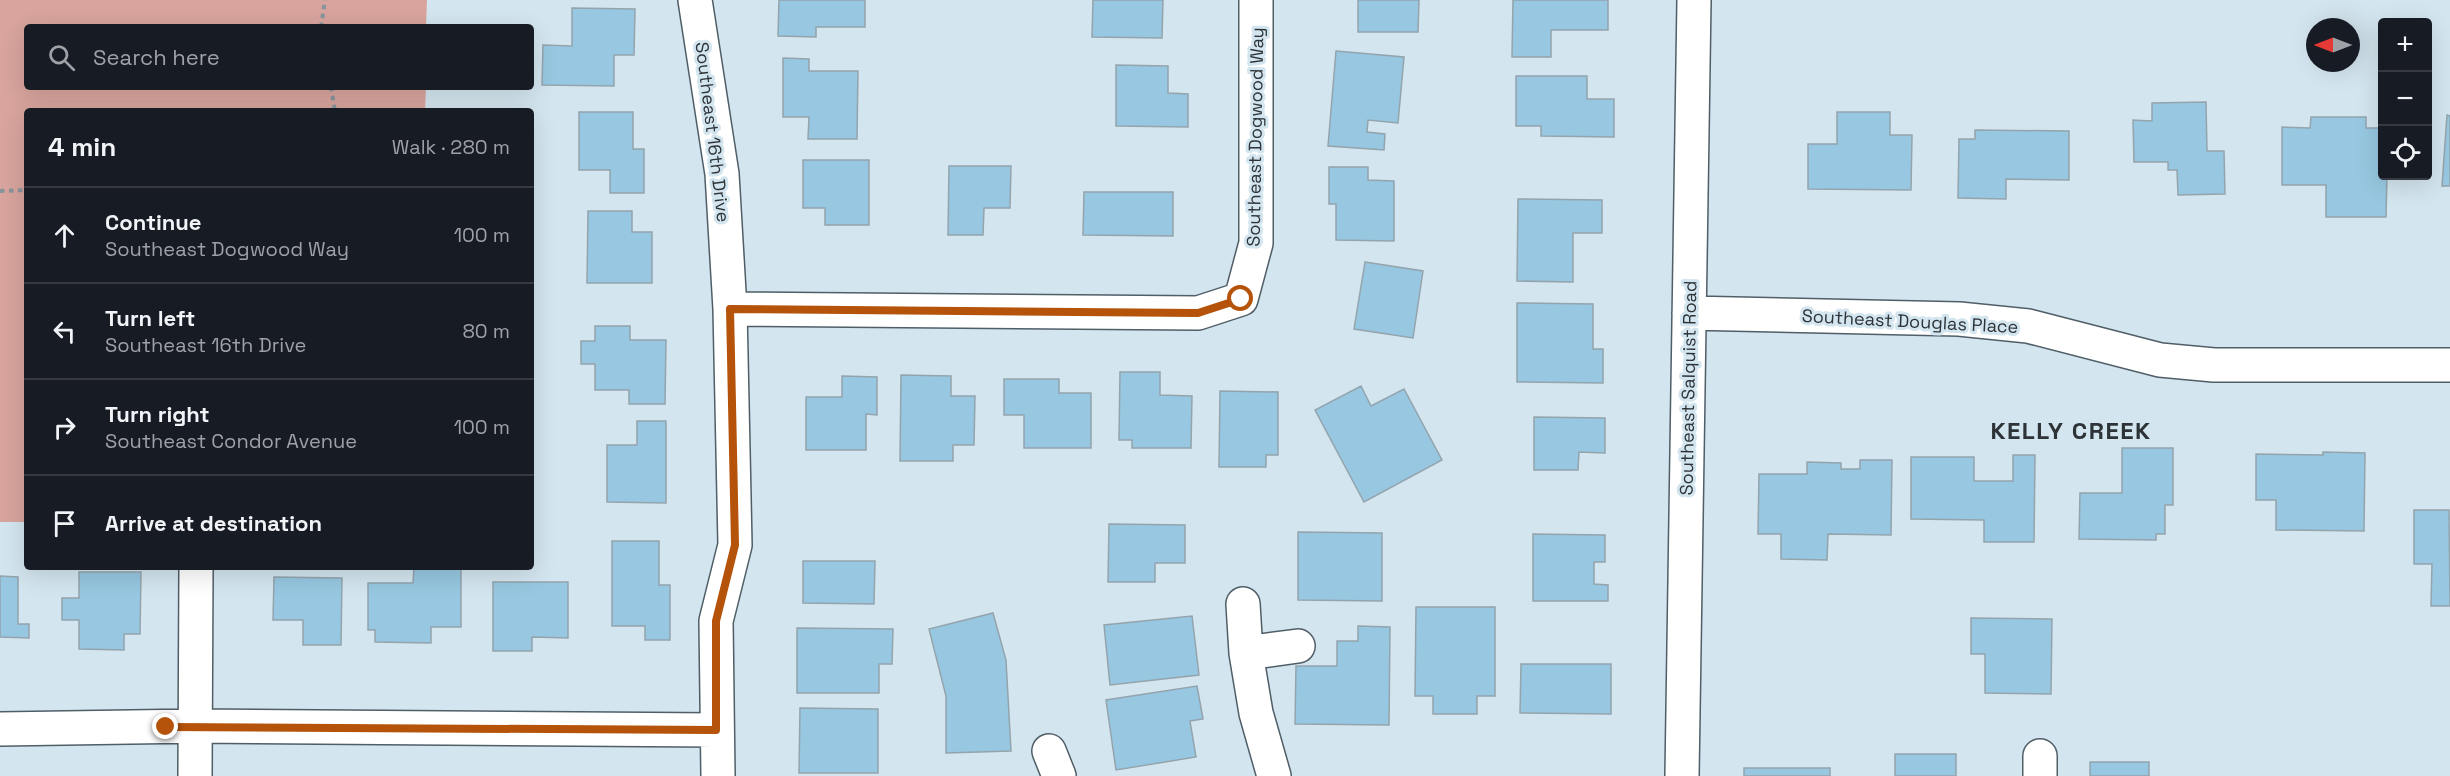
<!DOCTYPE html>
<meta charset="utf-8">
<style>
:root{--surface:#171b24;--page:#20242c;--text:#f1f3f6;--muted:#9ea1a6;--line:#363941}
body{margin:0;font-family:"Space Grotesk",sans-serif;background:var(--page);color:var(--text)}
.controls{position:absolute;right:18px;top:18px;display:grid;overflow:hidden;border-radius:6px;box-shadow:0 6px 24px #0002}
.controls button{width:54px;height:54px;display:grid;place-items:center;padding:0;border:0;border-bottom:2px solid var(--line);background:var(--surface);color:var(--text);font:30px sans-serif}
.compass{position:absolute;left:2306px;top:18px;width:54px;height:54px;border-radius:50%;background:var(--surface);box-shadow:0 6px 24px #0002;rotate:270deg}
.stop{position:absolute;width:18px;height:18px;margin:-14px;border:4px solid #b45309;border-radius:50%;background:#fff}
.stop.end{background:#b45309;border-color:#fff;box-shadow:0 2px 6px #0008}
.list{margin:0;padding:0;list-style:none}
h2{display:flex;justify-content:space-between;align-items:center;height:78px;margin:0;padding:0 24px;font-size:26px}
h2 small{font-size:20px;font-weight:400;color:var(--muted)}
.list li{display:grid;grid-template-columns:39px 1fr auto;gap:18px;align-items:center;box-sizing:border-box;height:96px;padding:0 24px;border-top:2px solid var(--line)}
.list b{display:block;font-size:22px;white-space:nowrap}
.list p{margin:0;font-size:20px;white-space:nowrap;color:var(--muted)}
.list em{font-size:20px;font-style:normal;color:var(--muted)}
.icon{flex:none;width:33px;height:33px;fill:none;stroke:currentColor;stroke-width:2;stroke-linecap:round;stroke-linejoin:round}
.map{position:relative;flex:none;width:2450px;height:776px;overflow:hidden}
.search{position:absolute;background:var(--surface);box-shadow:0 6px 24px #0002;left:24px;top:24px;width:510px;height:66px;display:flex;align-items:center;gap:15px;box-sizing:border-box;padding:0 21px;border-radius:6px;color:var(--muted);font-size:22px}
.panel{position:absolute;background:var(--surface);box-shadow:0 6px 24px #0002;left:24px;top:108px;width:510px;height:462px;border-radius:6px}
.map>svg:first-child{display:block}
.forest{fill:#d8a49d}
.building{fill:#97c7e1;stroke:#94a4ad;stroke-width:1.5}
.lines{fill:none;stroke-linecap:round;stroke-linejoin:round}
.minor-casing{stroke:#4f5e67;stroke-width:36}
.path{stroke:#88949c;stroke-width:4;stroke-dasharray:4.5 4.5;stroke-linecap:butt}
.minor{stroke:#fff;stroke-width:33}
.route{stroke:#b45309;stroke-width:8}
.labels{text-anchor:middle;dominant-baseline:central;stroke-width:6;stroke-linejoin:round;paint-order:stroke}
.street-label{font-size:18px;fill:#2d3337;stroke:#d3e5ef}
.district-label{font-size:24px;font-weight:bold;letter-spacing:1.5px;fill:#2d3337;stroke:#d3e5ef}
</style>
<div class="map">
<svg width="2450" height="776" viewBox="0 0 2450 776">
<rect width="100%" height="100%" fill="#d3e5ef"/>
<path class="forest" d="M0 0H427L426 27H27V87H426L425 111H27V522H0Z"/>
<path class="building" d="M779 0H865V27H816V37L778 36Z
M1093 0H1163L1162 38 1092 37Z
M1358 0H1419L1418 32H1358Z
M1513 0H1608V30H1551V57H1512Z
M572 8 635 9 634 55H614V86L542 85 543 45 572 46Z
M1336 51 1404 57 1398 123 1368 120 1367 132 1385 134 1384 150 1328 146Z
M783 58 809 59V71H858L857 139H808L809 117H783Z
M1116 65 1168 66V93L1188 94V127L1116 126Z
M1516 76H1587V99H1614V137L1541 136V126H1516Z
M2206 102 2207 151H2224L2225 194 2178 195 2177 170H2168V162H2134L2133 120 2152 121V103Z
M579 112H633V149H644V193H610V170H579Z
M1837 112H1890V135H1912L1911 190 1808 189V144H1837Z
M2447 115 2450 116V186H2442Z
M2311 117H2366V128H2382V176H2387L2386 217H2326V185H2282V127L2310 128Z
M1975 130 2069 131V180L2006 179V199L1958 198 1959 139H1975Z
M803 160H869V225H825V208H803Z
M949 166H1011L1010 208H984L983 235H948Z
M1329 167H1368V180L1394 181V241L1336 240V204H1329Z
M1084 192H1173V236L1083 235Z
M1518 199 1602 200V233H1573V282L1517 281Z
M588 211H632V232H652V283H587Z
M1365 262 1423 271 1413 338 1354 329Z
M1517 303 1593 304V349H1603V383L1517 382Z
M595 326H630V340H666L665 404H629V390H595V364H581V341H595Z
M1120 372H1160V395L1192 396 1191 448H1132V440H1119Z
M901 375 951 376V396H975L974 445H953V461H900Z
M842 376 877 377V415L866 414V450H806V397H842Z
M1004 379H1059V393H1091V448H1024V415H1004Z
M1361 386 1371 406 1404 389 1442 460 1364 502 1315 410Z
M1220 391 1278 392V455H1266V467H1219Z
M1534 417 1605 418V453L1579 452 1578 470H1534Z
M637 421H666V503L607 502V445H637Z
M2122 448H2173V505H2165V534H2156V540L2079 539 2080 493H2122Z
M2323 452 2365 453 2364 531 2276 530V500H2256V454L2323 455Z
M2013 455H2035L2034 542H1984V520L1911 519V457H1974V481H2013Z
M1860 460H1892L1891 535 1828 534 1827 560 1781 559V534H1758L1759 474H1807V462L1841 463V469H1860Z
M2414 510H2449L2450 606H2431L2432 564H2414Z
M1109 524 1185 525V563H1155V582H1108Z
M1298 532 1382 533V601L1298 600Z
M1533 534 1605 535V562H1594V584L1608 585V601H1533Z
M612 541H659V585H670V640H645V626H612Z
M803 561H875L874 604 803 603Z
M414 567H461V627H431V643L375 642V630H368V583H413Z
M79 572H141L140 634H124V650L79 649V620H62V598H79Z
M0 576 18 577V624H29V638L0 637Z
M274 577 342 578 341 645H303V620H273Z
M493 582H568V638L532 637V651H493Z
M1416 607H1495V696H1477V714H1433V696H1415Z
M993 613 1006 660 1011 751 946 753V696L929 629Z
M1192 616 1199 675 1110 685 1104 625Z
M1971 618 2052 619 2051 694 1985 693V654H1971Z
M1358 626 1390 627 1389 725 1295 724 1296 666H1337V641H1358Z
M797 628 893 629 892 664H879V693H797Z
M1521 664H1611V714L1520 713Z
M1197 686 1203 719 1190 721 1196 757 1116 770 1106 700Z
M800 708 878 709V773H799Z
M1895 754H1956V776H1895Z
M2090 762H2149V776H2090Z
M1744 768H1830V776H1744Z"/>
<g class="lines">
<g class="minor-casing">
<path id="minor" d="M695 0 722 174 730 309 735 545 716 621 718 776
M730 309 1198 313 1241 299 1256 243V0
M1689 313 1959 319 2028 326 2160 360 2214 365H2450
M1243 604 1246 653 1256 713 1274 776
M1246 653 1298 646
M0 729 196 726 716 730
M1049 751 1059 776
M2040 756V776
M195 776 196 567
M1682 776 1694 0"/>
</g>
<path class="path" d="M321 27 325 0
M331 87 335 111
M0 191 27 190"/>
<use href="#minor" class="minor"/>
</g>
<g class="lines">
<path class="route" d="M166 727 716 730V621L735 545 730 309 1198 313 1241 299"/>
</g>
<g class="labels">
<g class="street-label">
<text transform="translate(713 132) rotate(83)">Southeast 16th Drive</text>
<text transform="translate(1255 137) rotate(-89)">Southeast Dogwood Way</text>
<text transform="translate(1910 321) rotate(3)">Southeast Douglas Place</text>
<text transform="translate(1688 388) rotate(-89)">Southeast Salquist Road</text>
</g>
<g class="district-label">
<text x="2071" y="430">KELLY CREEK</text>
</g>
</g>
</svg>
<div class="controls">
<button>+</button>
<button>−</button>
<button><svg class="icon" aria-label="locate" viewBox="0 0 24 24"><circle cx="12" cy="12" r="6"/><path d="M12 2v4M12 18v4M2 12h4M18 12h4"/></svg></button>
</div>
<svg class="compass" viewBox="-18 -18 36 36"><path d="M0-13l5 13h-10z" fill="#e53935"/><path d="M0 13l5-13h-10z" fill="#9ea1a6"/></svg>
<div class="stop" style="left:1241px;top:299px"></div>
<div class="stop end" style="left:166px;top:727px"></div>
<div class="search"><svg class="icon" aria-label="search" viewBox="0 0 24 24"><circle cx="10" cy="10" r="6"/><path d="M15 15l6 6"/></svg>Search here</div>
<section class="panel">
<h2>4 min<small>Walk · 280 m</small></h2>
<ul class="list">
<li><svg class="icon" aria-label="ahead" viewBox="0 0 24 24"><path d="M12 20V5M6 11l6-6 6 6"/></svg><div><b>Continue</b><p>Southeast Dogwood Way</p></div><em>100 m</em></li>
<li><svg class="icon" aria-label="left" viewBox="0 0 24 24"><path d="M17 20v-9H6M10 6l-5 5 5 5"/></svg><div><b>Turn left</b><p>Southeast 16th Drive</p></div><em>80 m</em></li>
<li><svg class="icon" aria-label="right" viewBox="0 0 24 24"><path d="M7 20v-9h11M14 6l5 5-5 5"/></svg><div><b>Turn right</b><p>Southeast Condor Avenue</p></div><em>100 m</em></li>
<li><svg class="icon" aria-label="arrive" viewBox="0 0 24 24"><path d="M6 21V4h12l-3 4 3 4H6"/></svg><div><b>Arrive at destination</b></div></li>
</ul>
</section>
</div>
